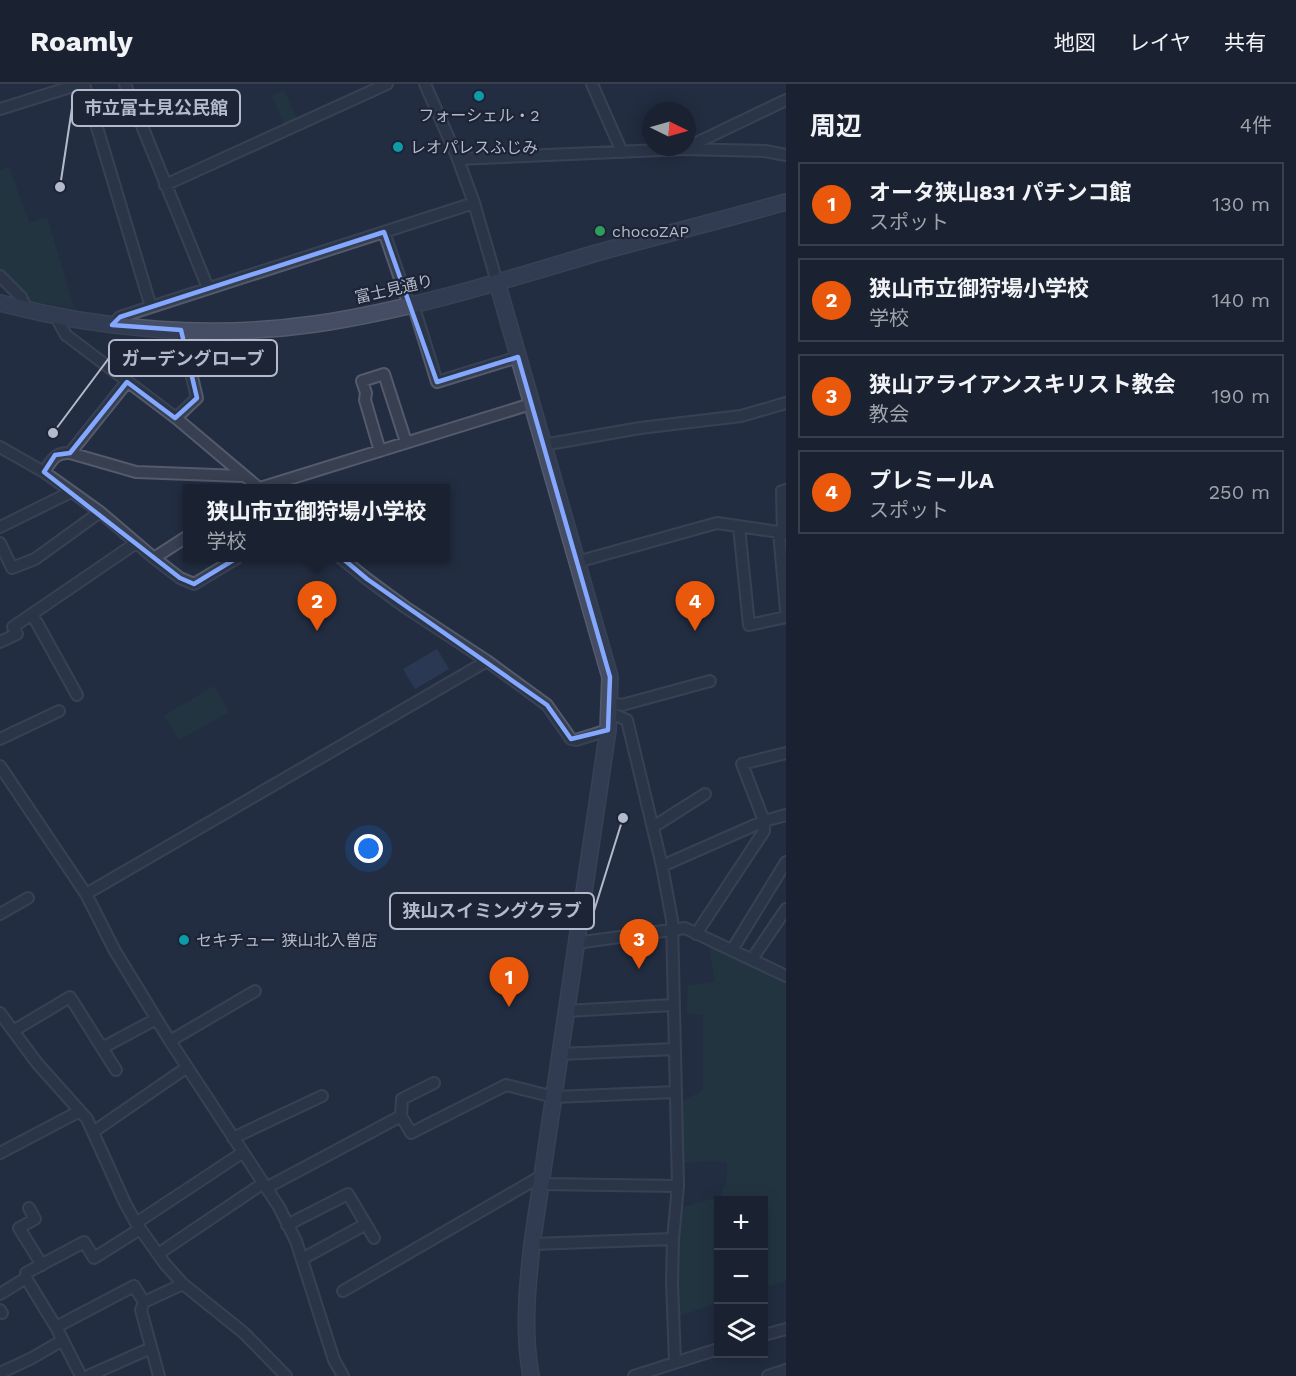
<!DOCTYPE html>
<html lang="ja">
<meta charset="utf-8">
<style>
:root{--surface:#1a2231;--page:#232a39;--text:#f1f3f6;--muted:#9fa4ab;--line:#383f4d;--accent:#ea580c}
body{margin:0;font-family:"Work Sans","Noto Sans JP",sans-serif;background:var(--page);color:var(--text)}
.controls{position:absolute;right:18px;bottom:18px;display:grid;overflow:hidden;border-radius:0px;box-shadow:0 3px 15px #0003}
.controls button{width:54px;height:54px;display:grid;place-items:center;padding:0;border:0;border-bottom:2px solid var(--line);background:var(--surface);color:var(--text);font:30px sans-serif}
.compass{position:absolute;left:642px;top:18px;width:54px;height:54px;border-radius:50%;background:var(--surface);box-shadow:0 3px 15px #0003;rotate:95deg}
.you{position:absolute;left:369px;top:765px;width:21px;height:21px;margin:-15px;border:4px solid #fff;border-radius:50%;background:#1a73e8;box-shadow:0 0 0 9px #1a73e833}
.badge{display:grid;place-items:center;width:39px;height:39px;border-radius:50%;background:var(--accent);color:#fff;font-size:20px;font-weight:700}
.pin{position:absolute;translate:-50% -50px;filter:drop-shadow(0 2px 3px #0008)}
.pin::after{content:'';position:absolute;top:32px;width:21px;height:18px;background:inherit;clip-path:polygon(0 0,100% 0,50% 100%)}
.popup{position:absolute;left:183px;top:400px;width:267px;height:78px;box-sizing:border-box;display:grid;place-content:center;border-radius:0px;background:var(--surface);filter:drop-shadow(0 2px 4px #0005);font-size:20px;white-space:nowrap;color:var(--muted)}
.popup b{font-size:22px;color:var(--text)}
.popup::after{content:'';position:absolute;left:50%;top:100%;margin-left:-12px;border:12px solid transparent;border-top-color:var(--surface)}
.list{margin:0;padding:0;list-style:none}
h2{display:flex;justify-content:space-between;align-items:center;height:78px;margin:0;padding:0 24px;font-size:26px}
h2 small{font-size:20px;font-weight:400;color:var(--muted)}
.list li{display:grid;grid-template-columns:39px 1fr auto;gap:18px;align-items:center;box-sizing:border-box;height:84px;margin:0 12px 12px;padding:0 12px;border:2px solid var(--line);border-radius:0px}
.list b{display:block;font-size:22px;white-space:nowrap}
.list p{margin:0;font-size:20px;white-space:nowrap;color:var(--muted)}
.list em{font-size:20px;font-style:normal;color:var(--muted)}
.icon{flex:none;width:33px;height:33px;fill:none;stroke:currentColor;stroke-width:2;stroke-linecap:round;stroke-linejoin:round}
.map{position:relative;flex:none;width:786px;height:1292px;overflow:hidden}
header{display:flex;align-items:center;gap:36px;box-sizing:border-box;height:84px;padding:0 30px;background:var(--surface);border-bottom:2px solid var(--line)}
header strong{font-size:28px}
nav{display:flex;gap:33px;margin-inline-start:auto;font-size:21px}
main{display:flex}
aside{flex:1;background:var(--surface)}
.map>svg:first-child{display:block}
.green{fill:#253c42}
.water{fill:#344669}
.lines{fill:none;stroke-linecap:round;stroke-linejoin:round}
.street-casing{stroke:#525a6b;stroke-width:14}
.secondary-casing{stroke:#525a6b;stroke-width:18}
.street{stroke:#373f50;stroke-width:10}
.secondary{stroke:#444d64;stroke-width:15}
.marked{fill:none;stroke:#84a8ff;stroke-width:4.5;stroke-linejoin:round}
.culture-dot{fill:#0f9aa8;stroke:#1c2435;stroke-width:2}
.leisure-dot{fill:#2e9e5b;stroke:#1c2435;stroke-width:2}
.labels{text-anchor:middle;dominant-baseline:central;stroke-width:4.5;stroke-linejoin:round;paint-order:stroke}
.poi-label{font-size:16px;fill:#b3bacb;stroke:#1c2435;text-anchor:start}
.street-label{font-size:16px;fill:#b3bacb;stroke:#1c2435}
.leader{fill:none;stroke:#b3bacb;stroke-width:2}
.callout-dot{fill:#b3bacb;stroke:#1c2435;stroke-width:2}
.callout{fill:#1c2435;stroke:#b3bacb;stroke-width:2}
.callout-label{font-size:18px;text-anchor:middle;font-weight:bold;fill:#b3bacb}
</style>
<header>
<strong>Roamly</strong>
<nav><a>地図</a><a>レイヤ</a><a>共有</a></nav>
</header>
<main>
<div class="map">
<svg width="786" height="1292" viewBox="0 0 786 1292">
<rect width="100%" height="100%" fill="#222d41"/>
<path class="green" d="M284 6 297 36 285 42 272 12Z
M9 83 29 139 47 133 74 224 30 218 0 188V86Z
M214 602 229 628 179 656 164 632Z
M708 858 786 894V1197L764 1204V1116H718V1219L676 1233 680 1124 720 1113 727 1095V1079L715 1077 683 1079 680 1019 703 1006V931L687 929 688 901 715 898Z"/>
<path class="water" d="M437 565 449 585 415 605 403 585Z"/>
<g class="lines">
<g class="street-casing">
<path id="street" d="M84 0 151 223 474 119
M125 0 208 204
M425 0 458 75 474 119 497 198
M592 0 622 68
M0 25 80 0
M686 64 786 16
M458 75 684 65 765 67 786 71
M165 101 387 0
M384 148 409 221
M0 192 21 213 27 226
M413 220 437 298 518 273
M56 233 66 251 176 334 259 404
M112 241 120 233 151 223
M176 334 197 314 181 246
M543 361 640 344 741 332 786 319
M0 363 44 388 100 428 154 474 188 452
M380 367 365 316 366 309 362 297 384 290 406 358
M70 369 127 298
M44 388C52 376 55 368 70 369L136 388 242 392
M260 404 531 320
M0 443 71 408
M739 443 749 541 786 533
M779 448 786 526
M783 449 782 407 786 406
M0 459 12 484 35 475 100 428
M154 474 180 494 194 500 237 474
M341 474 367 495 405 523 487 577 547 621 571 655 576 656 608 646
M577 478 717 439 786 449
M32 530 77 611
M0 558 17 550 13 543 136 459
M610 619 622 621 710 597
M610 629 627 636 662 782 672 836 678 1102 673 1155 672 1198 675 1278
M0 655 59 627
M0 682 86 810 115 867 170 957 279 1123 296 1157 334 1276 343 1292
M653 743 705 710
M662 782 764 737 786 731
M86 810 487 577
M0 830 28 814
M696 850 764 747V737L742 680 786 669
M576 859 685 844 786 892
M732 866 786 778
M752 875 786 825
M566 927 673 921
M0 929 37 979 87 1035 125 1119 136 1139 165 1180 183 1200 244 1249 286 1292
M13 947 70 913 116 986
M170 957 255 907
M102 964 156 935
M560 970 675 965
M434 999 402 1015 401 1032 411 1049 506 1001 554 1013 676 1008
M93 1048 186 984
M233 1054 322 1012
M0 1069 80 1027
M541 1100 678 1102
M266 1104 401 1032
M29 1124 35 1135 19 1144 42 1181
M136 1139 242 1069
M287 1141 348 1110 374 1154
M532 1160 673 1155
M158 1170 262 1100
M302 1175 366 1140
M26 1194 56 1243
M343 1207 543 1091
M0 1210 26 1194V1189L84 1158 94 1174 140 1145
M0 1226 2 1229
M764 1251 786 1245
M0 1289 32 1274 63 1256
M81 1292 56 1243 134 1202 144 1218
M88 1292 151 1264
M159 1292 141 1226 144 1218 183 1200
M634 1292 718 1265
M768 1292 786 1286"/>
</g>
<g class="secondary-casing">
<path id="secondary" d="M497 198 610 593 608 646 532 1160C527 1205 523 1248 531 1292
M0 219C102 246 211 255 315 240 410 226 502 197 593 170 657 152 722 136 786 118"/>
</g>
<use href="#street" class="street"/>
<use href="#secondary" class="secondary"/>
</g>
<path d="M0 0H786V1292H0ZM384 148 437 298 518 273 610 593 608 646 571 655 547 621 367 495 298 437 194 500 180 494 44 388 55 371 70 369 127 298 175 334 197 314 181 246 112 241 120 233Z" fill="#222d41" fill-opacity=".55" fill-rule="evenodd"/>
<path class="marked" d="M384 148 437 298 518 273 610 593 608 646 571 655 547 621 367 495 298 437 194 500 180 494 44 388 55 371 70 369 127 298 175 334 197 314 181 246 112 241 120 233Z"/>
<g class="culture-dot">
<circle cx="479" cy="12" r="6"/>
<circle cx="398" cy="63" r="6"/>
<circle cx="184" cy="856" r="6"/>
</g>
<circle class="leisure-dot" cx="600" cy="147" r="6"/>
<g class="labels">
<g class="poi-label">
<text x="479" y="31" text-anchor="middle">フォーシェル・2</text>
<text x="410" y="63">レオパレスふじみ</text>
<text x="612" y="147">chocoZAP</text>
<text x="196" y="856">セキチュー 狭山北入曽店</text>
</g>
<g class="street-label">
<text transform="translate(394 205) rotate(-13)">富士見通り</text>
</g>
</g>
<path class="leader" d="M60 103L72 24M53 349L109 274M623 734L594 827"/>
<g class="callout-dot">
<circle cx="60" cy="103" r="6"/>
<circle cx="53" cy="349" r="6"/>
<circle cx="623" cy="734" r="6"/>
</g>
<g class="callout">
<rect x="72" y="6" width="168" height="36" rx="6"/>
<rect x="109" y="256" width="168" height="36" rx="6"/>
<rect x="390" y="809" width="204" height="36" rx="6"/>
</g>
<g class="callout-label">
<text x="156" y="30">市立富士見公民館</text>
<text x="193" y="281">ガーデングローブ</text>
<text x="492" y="833">狭山スイミングクラブ</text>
</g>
</svg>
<div class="controls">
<button>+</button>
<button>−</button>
<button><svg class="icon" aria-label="layers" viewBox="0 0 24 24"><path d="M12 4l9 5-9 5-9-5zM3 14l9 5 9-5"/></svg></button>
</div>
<svg class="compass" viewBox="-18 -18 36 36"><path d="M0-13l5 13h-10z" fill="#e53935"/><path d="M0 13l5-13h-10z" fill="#9fa4ab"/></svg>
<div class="you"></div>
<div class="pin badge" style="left:509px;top:923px">1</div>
<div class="pin badge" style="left:317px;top:547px">2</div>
<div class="popup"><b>狭山市立御狩場小学校</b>学校</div>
<div class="pin badge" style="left:639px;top:885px">3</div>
<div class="pin badge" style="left:695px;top:547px">4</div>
</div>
<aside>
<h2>周辺<small>4件</small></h2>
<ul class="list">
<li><span class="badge">1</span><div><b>オータ狭山831 パチンコ館</b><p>スポット</p></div><em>130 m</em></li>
<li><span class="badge">2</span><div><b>狭山市立御狩場小学校</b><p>学校</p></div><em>140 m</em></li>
<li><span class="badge">3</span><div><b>狭山アライアンスキリスト教会</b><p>教会</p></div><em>190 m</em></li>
<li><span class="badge">4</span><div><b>プレミールA</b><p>スポット</p></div><em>250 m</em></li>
</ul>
</aside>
</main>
